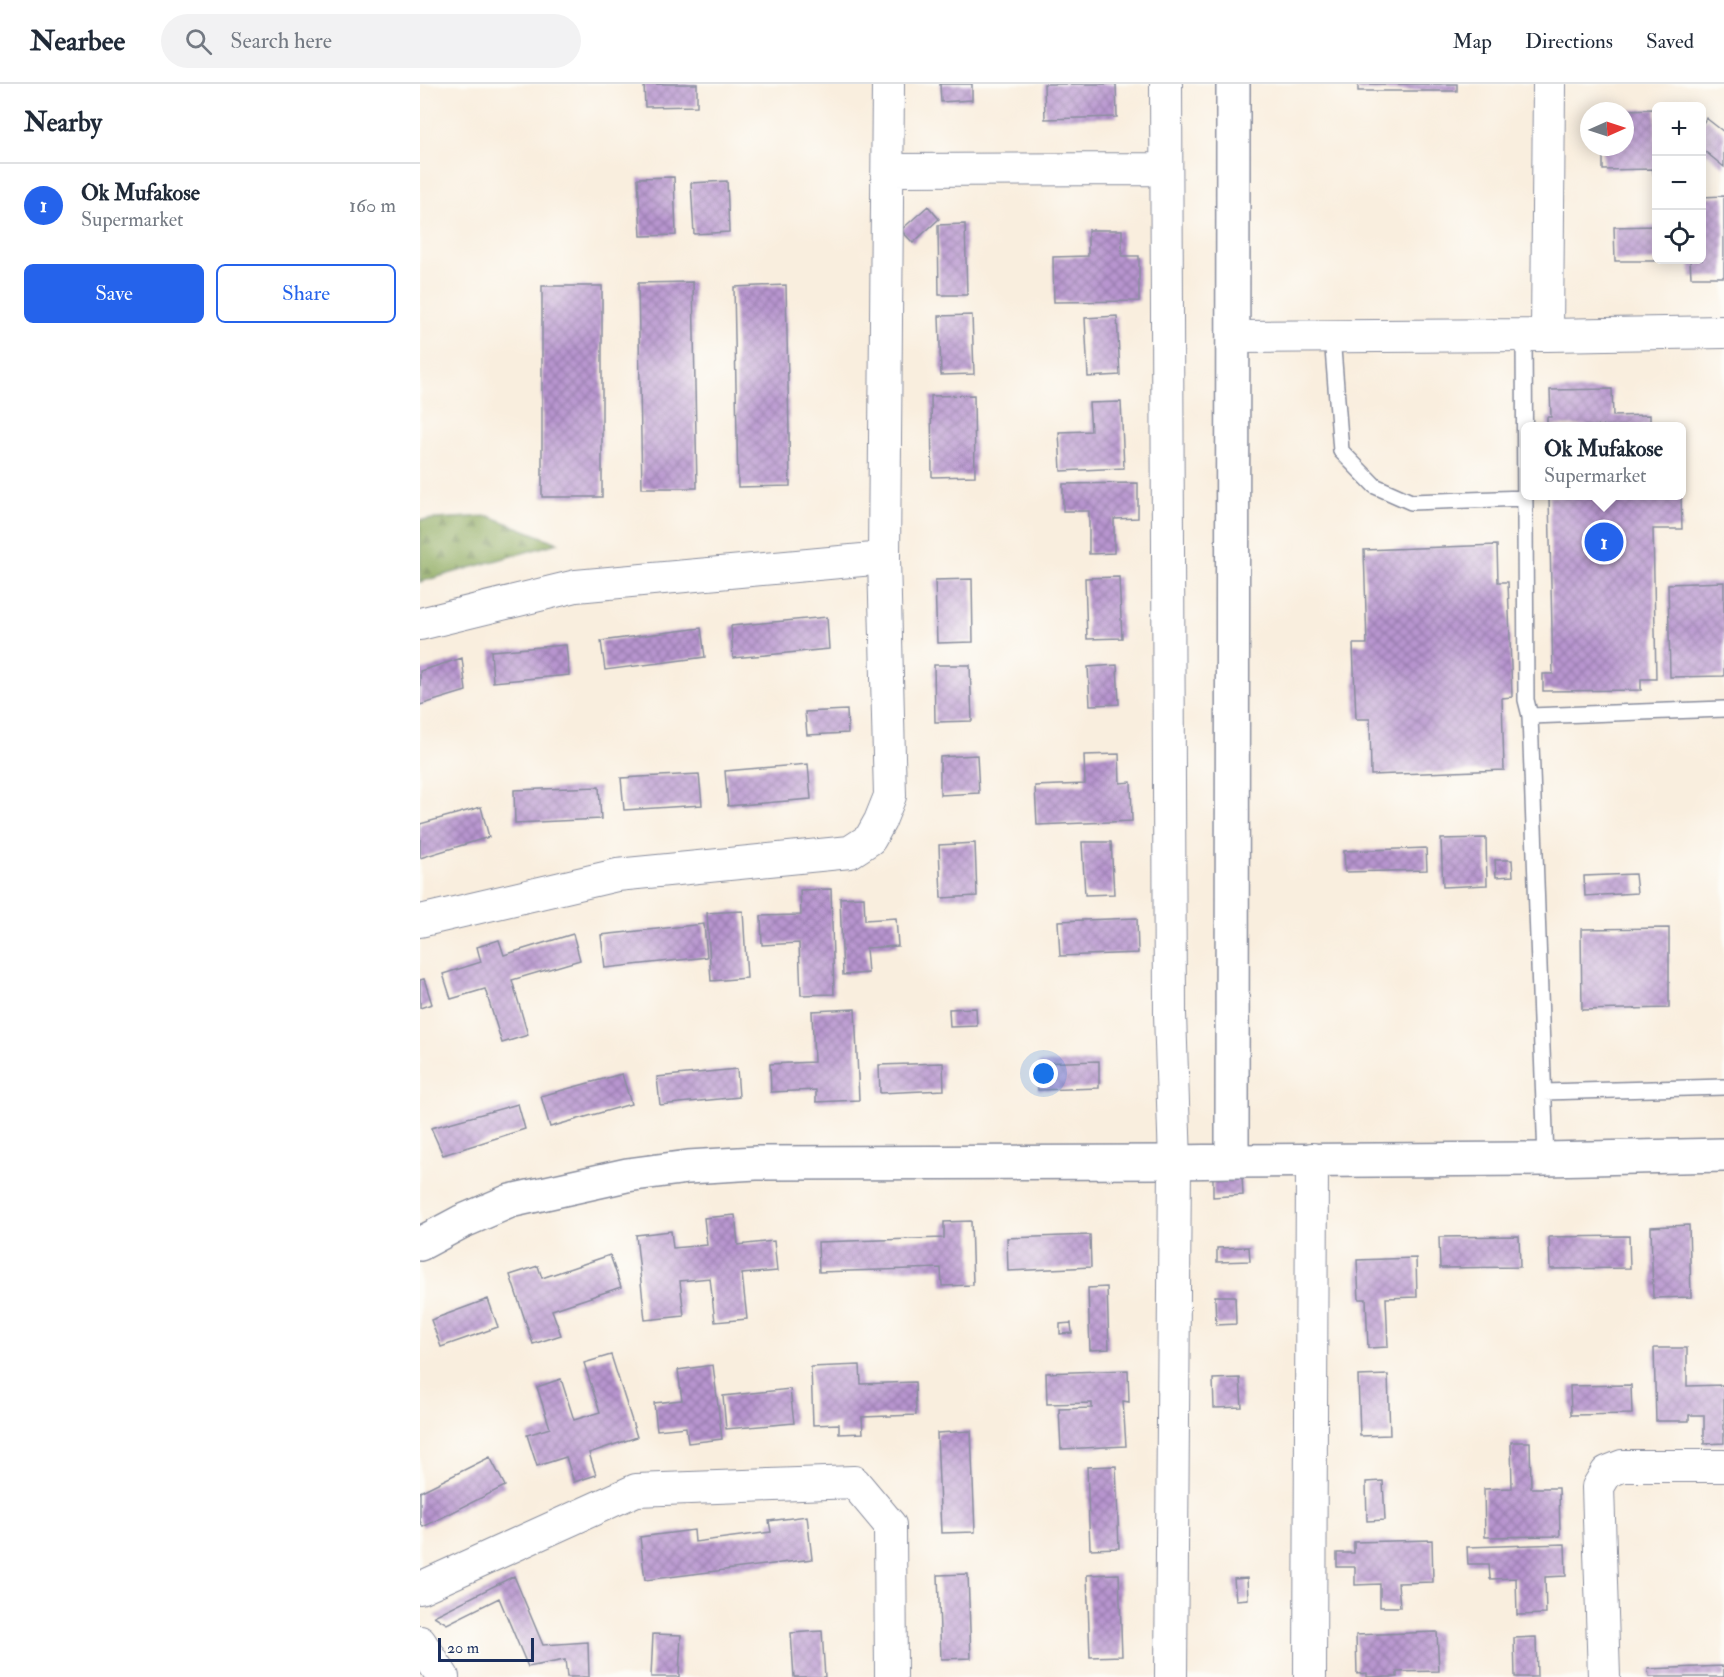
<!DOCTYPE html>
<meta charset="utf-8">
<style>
:root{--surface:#fff;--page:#f2f2f3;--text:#1f2937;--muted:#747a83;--line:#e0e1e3;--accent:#2563eb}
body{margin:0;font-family:"IM FELL Double Pica",serif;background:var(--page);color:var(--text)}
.controls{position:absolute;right:18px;top:18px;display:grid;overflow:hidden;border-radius:9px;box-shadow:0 3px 15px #0003}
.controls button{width:54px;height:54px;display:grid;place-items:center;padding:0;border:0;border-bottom:2px solid var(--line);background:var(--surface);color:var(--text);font:30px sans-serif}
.compass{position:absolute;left:1160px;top:18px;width:54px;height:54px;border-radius:50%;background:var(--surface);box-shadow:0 3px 15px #0003;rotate:87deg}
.scale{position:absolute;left:18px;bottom:15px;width:96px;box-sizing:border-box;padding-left:6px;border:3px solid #1b2f5e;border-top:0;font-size:16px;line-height:21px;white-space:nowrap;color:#1b2f5e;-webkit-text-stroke:4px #fdfcf7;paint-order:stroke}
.you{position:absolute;left:624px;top:990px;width:21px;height:21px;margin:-15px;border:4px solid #fff;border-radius:50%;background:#1a73e8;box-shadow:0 0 0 9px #1a73e833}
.badge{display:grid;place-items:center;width:39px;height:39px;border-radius:50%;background:var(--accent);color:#fff;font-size:20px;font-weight:700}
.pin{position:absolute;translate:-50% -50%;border:3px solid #fff;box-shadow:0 2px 6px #0006}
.popup{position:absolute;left:1101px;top:338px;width:165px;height:78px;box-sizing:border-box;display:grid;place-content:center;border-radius:9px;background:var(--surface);filter:drop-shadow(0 2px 4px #0005);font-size:20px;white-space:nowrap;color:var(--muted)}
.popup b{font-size:22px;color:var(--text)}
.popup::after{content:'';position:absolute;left:50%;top:100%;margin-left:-12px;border:12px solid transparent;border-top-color:var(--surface)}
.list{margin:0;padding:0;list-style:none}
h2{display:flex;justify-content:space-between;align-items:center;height:78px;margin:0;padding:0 24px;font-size:26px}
h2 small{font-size:20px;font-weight:400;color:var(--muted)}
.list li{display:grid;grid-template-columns:39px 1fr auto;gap:18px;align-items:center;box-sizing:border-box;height:84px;padding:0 24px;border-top:2px solid var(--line)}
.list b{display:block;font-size:22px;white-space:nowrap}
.list p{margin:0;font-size:20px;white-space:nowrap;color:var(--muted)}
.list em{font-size:20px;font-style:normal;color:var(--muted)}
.actions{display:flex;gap:12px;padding:18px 24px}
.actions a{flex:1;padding:14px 0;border:2px solid var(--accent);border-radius:9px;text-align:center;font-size:21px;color:var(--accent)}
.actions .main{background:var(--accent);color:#fff}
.icon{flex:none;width:33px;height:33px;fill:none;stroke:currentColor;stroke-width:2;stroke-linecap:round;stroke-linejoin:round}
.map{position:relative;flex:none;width:1304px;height:1593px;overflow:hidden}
header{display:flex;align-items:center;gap:36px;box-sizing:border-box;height:84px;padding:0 30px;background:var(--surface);border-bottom:2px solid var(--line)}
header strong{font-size:28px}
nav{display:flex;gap:33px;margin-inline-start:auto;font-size:21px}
.search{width:420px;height:54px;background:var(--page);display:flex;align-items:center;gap:15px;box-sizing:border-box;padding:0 21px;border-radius:33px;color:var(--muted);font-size:22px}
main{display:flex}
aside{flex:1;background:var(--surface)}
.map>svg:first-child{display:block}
.forest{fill:url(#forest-firs);stroke:#526b5c;stroke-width:1.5}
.building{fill:url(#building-cross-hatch)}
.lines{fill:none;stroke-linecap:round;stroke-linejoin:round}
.service-casing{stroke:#8a8e9e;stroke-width:18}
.minor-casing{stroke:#8a8e9e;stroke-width:34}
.tertiary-casing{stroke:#8a8e9e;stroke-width:36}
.service{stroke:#fff;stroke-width:15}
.minor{stroke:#fff;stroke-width:32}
.tertiary{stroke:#fff;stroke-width:33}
</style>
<header>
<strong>Nearbee</strong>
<div class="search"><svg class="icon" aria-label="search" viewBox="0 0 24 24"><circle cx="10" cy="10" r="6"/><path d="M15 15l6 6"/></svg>Search here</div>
<nav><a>Map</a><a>Directions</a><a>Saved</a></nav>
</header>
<main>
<aside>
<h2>Nearby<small></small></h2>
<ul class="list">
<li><span class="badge">1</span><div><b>Ok Mufakose</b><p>Supermarket</p></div><em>160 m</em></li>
</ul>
<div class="actions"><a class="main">Save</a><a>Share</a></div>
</aside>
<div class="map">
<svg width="1304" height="1593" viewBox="0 0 1304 1593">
<defs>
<pattern id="forest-firs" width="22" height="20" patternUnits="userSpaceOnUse" patternTransform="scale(1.5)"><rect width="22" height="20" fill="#8aa75a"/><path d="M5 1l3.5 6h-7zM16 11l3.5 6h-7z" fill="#70884e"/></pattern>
<pattern id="building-cross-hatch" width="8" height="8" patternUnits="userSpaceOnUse" patternTransform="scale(1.5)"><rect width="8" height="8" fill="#b895cf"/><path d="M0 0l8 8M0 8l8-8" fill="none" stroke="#957aab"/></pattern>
</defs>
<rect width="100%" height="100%" fill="#fdfcf7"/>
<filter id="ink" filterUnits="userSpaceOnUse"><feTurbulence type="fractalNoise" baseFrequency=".0167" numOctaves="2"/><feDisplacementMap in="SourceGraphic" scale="12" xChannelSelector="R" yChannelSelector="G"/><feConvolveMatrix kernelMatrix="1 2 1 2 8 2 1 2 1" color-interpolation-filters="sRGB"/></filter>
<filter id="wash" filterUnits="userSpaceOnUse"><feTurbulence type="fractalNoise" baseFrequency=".008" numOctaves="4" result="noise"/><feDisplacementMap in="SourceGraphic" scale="24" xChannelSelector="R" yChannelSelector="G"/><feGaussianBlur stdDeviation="1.35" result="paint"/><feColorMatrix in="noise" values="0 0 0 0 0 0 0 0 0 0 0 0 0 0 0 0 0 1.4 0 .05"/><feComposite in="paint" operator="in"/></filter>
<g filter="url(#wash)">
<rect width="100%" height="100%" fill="#f9eede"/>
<path class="forest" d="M69 432 138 459 0 498V436Z"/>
<g id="blocks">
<path class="building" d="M224 0H277V22L225 23Z
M520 0H552V16L521 18Z
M624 0H696L697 33 625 35Z
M938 0H1037V7H938Z
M1236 25V95H1234L1233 85 1183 86V63H1205V26Z
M1286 34 1304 48V83L1282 65V41Z
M254 93 256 151 221 152 218 94Z
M307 97 309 148 274 150 271 99Z
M1304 112V193H1271L1270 176H1282V113Z
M508 122 519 135 493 159 481 146Z
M545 140 547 211H519L518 141Z
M1236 142V177H1195L1194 143Z
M668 146H702V172H719V217L634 218 633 173 668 172Z
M273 198 277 404H222L218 199Z
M366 201 370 402 318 403 314 203Z
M122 202H182V413H122Z
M552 231 554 290 521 291 519 232Z
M697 232 700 291 668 293 665 234Z
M1192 305 1193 332 1230 331V342H1127V333H1131L1130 306Z
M554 311 555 392 512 393 511 312Z
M701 318 704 384 641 387 639 348 671 347 669 319Z
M718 399V434L694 435V469L669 470V427H643V400Z
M1129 412H1261L1262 445H1233L1236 595H1221V606L1123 607V590H1133Z
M1077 461 1078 498H1088L1092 613 1082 614 1084 686 951 691 950 635H936L933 560H947L944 466Z
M699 493 702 554 667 555 665 494Z
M552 495 553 558 517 559 515 496Z
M1304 498V592L1250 593 1248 500Z
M407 533 409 565 313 574 311 542Z
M281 544 285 573 185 586 181 557Z
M146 561 149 591 73 598 71 567Z
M42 574 46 607 0 621V587Z
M514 581H550L552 637 515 638Z
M697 581 699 620 670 621 668 583Z
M427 626 428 649 387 651 385 628Z
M699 670 700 699 711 698 712 737 617 741 615 702 665 700 664 671Z
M557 671 559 709 520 711V673Z
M388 680 391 715 308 722 305 687Z
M279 690 282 721 204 726 201 694Z
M179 703 181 735 95 739 94 706Z
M61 723 69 753 0 774V740Z
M1066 754 1067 801 1023 803 1021 755Z
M662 758H691L694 810 665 811Z
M555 759 557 812 521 814 519 761Z
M1006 764 1007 786 925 788 924 767Z
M1075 776H1092L1093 792 1076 793Z
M1215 790 1217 809 1165 812 1164 792Z
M411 805 414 910 381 911 379 859 342 861 341 832 381 831 380 806Z
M444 813 445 836 476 834 478 862 446 864 448 889 423 891 420 814Z
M323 827 327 894 291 897 287 829Z
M717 834 718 869 640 872 638 837Z
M284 840 287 873 185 884 181 851Z
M1249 844V924L1162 926 1161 845Z
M153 850 160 876 92 896 108 951 82 959 65 905 31 915 23 890 61 878 57 863 79 856 84 871Z
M4 895 12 920 0 924V896Z
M556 924 557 942 530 943 529 925Z
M435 925 439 1016 396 1018V1006L351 1008 350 980 394 978 392 927Z
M679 977V1004L618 1006V979Z
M523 979 524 1006 460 1009 459 981Z
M317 985 319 1013 240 1021 237 993Z
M202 990 211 1020 130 1043 121 1012Z
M98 1020 105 1045 23 1071 11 1044Z
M822 1092 823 1111 793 1113V1093Z
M315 1131 318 1161 354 1157 357 1187 322 1190 327 1235 295 1238 290 1194 260 1197 264 1232 225 1236 216 1151 251 1147 253 1164 287 1161 284 1134Z
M551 1137 553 1201 522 1202 521 1184 399 1188 398 1158 524 1154V1138Z
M1269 1141 1271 1213 1233 1214 1231 1143Z
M670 1151 671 1183 588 1187 587 1154Z
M1099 1152 1100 1183 1020 1184 1019 1153Z
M1209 1152 1210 1184 1130 1185 1129 1153Z
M829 1163 830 1177 797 1178V1164Z
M190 1171 201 1203 132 1226 141 1251 113 1260 90 1191 118 1182 122 1194Z
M996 1174 997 1213 966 1214 968 1263 948 1264 946 1215H939L937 1176Z
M687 1203 689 1265 670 1266 668 1204Z
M795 1212H815L816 1240 796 1241Z
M68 1215 78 1243 21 1263 11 1236Z
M651 1239 652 1249 640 1250V1240Z
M1234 1264H1267V1302L1304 1301V1359L1284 1360V1331H1269V1337H1236Z
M191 1271 217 1353 169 1369 176 1391 154 1398 146 1373 117 1382 107 1351 130 1344 117 1303 141 1295 154 1336 180 1328 164 1279Z
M293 1281 302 1355 268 1359 266 1343 237 1346 234 1319 262 1316 258 1286Z
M440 1281 441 1300 495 1298 496 1331 442 1333 443 1349 419 1350V1340L393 1341 391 1283Z
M708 1286 709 1318 703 1317 706 1362 641 1365 639 1325 672 1324V1319L627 1320 626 1289Z
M968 1291 970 1351 940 1352 938 1292Z
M820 1294 822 1323 794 1324 793 1295Z
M1211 1301 1212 1330 1151 1331 1150 1302Z
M370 1305 374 1339 306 1345 303 1312Z
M551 1347 555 1448 521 1449 517 1349Z
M1091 1358H1110L1111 1404H1139L1140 1452 1065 1453 1064 1405 1092 1404Z
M70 1373 85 1402 3 1443 0 1437V1408Z
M696 1382 699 1464 670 1465 667 1383Z
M963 1397 965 1436 947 1437 946 1398Z
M387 1432 392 1475 225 1496 220 1453 274 1446 275 1458 351 1448 349 1437Z
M1012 1456 1013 1498 978 1499 980 1523H960V1500L935 1501V1483H917V1469H934V1458Z
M1145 1460 1146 1492 1125 1493 1126 1530 1097 1531 1096 1494 1070 1495 1069 1480H1048L1047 1463Z
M548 1490 551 1574 521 1575 518 1491Z
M699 1490 702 1572 670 1573 667 1491Z
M94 1492 123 1561 168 1558 169 1593H147L145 1576 108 1583 79 1514 27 1540 14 1532Z
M827 1494 828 1515 816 1516 814 1495Z
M402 1547 405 1593H374L371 1549Z
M1017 1548 1019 1587 977 1588V1593H947V1589L937 1590 936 1551Z
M233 1550 261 1551 259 1593H231Z
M1116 1553 1117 1593H1095L1094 1554Z
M1304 1582V1593H1229L1228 1585Z"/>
</g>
</g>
<g filter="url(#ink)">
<use href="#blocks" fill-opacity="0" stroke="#8a8e9e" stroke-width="1.5"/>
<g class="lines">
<g class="service-casing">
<path id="service" d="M1104 251 1106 616 1110 632
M912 252 921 367 955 402 991 418 1105 414
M1124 1008 1304 1003
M1126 1075 1110 632 1304 625"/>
</g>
<g class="minor-casing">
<path id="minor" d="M746 0 750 930 755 1078 751 1593
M468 86 746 85
M1127 251 1304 248
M813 253 1127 251 1129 0
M0 540 156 502 464 474
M0 837 197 791 430 768 450 755 460 737 470 712 464 474 468 0
M0 1504 216 1406 434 1398 470 1441 471 1593
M0 1558 23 1593
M890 1593 892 1075
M1184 1593 1178 1403 1187 1388 1202 1382H1304"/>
</g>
<g class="tertiary-casing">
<path id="tertiary" d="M812 1077 1126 1075 1304 1071
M0 1160 41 1138 90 1117 207 1091 268 1083 336 1079 755 1078 812 1077 813 0"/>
</g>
<use href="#service" class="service"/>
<use href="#minor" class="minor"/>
<use href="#tertiary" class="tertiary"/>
</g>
</g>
</svg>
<div class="controls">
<button>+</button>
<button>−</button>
<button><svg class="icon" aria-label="locate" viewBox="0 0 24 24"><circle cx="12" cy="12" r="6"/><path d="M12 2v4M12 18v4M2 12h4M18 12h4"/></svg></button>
</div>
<svg class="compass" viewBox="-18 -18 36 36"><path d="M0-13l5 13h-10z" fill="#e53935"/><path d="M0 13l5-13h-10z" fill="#747a83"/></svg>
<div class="scale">20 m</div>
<div class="you"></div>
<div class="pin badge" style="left:1184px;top:458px">1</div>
<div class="popup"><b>Ok Mufakose</b>Supermarket</div>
</div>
</main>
